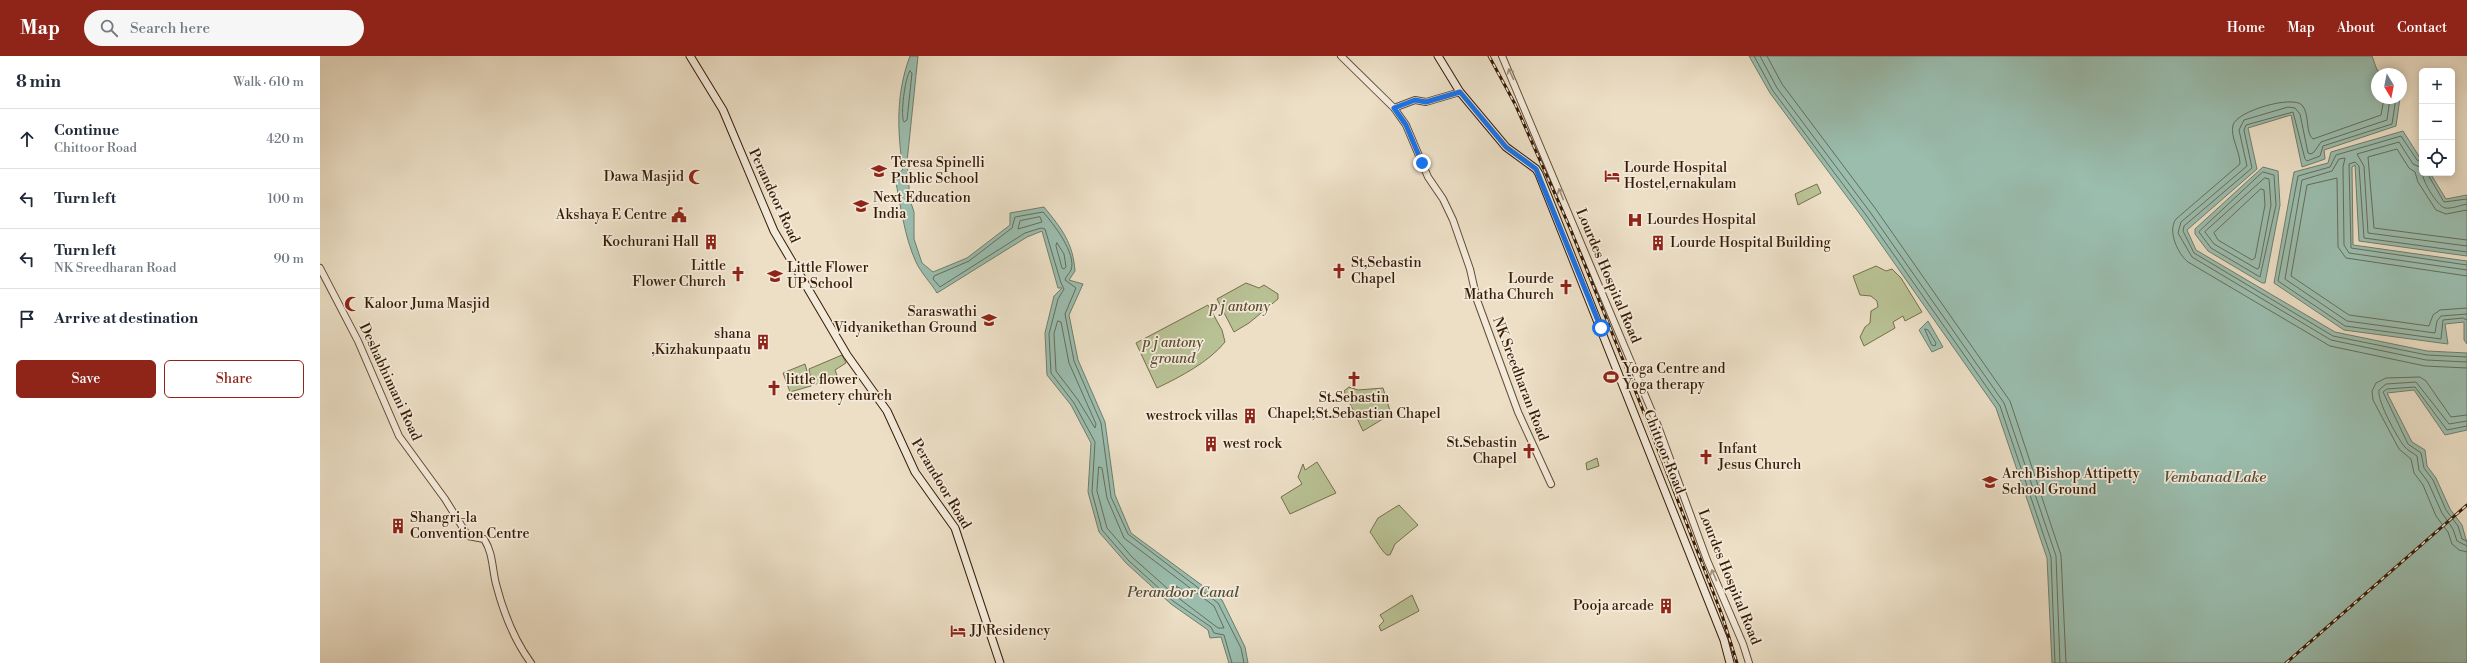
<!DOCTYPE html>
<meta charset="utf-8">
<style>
:root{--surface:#fff;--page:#f6f6f7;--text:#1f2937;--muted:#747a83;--line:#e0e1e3;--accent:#8f2418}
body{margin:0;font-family:"Libre Bodoni",serif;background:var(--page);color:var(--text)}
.controls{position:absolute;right:12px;top:12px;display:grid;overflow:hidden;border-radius:6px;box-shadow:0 2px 10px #0003}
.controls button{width:36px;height:36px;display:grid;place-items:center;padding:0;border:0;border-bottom:1px solid var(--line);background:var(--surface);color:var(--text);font:20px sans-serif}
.compass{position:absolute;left:2051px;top:12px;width:36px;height:36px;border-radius:50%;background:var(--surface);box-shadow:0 2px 10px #0003;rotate:170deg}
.stop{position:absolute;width:12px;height:12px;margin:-9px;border:3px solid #1a73e8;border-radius:50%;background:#fff}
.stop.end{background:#1a73e8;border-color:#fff;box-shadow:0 1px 4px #0008}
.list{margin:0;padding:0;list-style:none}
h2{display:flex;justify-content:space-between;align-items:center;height:52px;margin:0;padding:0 16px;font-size:17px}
h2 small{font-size:13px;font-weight:400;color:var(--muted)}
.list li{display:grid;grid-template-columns:26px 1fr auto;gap:12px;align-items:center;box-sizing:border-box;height:60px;padding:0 16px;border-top:1px solid var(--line)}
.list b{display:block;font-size:15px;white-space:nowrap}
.list p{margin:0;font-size:13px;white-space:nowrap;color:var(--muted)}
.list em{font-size:13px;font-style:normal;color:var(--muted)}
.actions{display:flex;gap:8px;padding:12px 16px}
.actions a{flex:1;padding:9px 0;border:1px solid var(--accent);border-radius:6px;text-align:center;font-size:14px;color:var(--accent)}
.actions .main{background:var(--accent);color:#fff}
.icon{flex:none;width:22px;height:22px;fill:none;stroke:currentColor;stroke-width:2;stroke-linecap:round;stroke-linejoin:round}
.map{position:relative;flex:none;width:2147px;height:607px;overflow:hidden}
header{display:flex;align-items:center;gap:24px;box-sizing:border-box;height:56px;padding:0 20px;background:var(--accent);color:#fff}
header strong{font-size:19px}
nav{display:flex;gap:22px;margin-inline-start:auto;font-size:14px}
.search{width:280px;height:36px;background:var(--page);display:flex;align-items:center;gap:10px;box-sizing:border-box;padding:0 14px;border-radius:22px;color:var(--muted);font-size:15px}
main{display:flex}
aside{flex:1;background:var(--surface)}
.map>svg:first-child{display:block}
.green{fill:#b8c194;stroke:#786e4c}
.water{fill:#9abdae;stroke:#727c6a}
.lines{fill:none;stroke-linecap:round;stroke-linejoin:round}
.shore{stroke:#686c5a;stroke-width:1}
.tertiary-casing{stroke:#644c35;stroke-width:8}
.secondary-casing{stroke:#371b05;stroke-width:9}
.tertiary{stroke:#f3eada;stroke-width:6}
.secondary{stroke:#f3eada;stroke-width:7}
.rail-casing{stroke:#371b05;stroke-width:3}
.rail{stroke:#f3eada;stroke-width:1.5;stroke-dasharray:4.5;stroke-linecap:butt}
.oneway{stroke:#9e8d7a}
.route{stroke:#1a73e8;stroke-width:5}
.labels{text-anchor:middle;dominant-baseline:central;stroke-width:3.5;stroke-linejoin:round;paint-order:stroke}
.poi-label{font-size:14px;fill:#371b05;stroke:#f3eada;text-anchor:start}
.street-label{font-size:14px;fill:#371b05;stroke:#f3eada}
.park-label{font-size:14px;font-style:italic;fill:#5e4d30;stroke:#f3eada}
.water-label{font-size:15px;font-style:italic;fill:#554c38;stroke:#f3eada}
</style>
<header>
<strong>Map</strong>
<div class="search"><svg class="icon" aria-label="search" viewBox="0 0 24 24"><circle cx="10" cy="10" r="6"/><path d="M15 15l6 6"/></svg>Search here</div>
<nav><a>Home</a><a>Map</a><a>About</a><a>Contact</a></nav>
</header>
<main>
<aside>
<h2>8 min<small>Walk · 610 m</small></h2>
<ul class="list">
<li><svg class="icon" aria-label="ahead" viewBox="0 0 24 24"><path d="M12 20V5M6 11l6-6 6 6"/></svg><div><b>Continue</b><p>Chittoor Road</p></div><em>420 m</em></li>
<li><svg class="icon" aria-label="left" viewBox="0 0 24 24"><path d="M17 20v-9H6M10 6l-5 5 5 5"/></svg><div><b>Turn left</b></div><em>100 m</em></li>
<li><svg class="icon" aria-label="left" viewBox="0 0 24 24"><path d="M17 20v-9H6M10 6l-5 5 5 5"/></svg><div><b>Turn left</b><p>NK Sreedharan Road</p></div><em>90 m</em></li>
<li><svg class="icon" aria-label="arrive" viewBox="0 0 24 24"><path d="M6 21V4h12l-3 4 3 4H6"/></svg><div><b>Arrive at destination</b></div></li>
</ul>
<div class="actions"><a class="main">Save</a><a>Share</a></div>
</aside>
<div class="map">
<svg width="2147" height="607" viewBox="0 0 2147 607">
<rect width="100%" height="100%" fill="#ecdfc6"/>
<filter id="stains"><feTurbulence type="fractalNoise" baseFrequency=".005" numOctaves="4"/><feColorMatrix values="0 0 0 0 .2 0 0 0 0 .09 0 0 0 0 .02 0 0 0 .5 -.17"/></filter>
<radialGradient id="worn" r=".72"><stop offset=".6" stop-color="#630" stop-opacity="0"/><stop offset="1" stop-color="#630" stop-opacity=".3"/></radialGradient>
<path class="green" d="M1497 128 1501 137 1478 149 1475 138Z
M1556 210 1566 215 1572 213 1581 222 1602 256 1585 265 1583 260 1573 266 1575 272 1544 290 1540 281 1545 271 1550 267 1551 255 1558 251 1557 245 1551 240 1540 239 1533 220Z
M926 227 939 232 944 229 958 238V243L929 267 914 276 897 243Z
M888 249 902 274 905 286C889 306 860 321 837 332L816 287Z
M522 299 526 307 515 314 518 322 492 329 489 313Z
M485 308 491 330 470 336 463 317Z
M1029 331 1038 334 1063 332 1071 358 1043 375 1024 335Z
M1277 402 1279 410 1267 414 1266 407Z
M997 406 1016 437 970 458 961 441 982 428 978 421 983 408 985 414Z
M1079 449 1098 469 1075 488 1070 499H1067C1062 496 1054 481 1050 476L1058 462Z
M1092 539 1099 555 1061 575 1059 570 1064 565 1060 559Z"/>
<path class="water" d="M590 0H598L587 106 590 144 594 156V183L602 207 613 216 647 202 690 169V157L724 151C742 173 753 187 755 215L749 224 763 228 749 259 758 304 785 366 795 439 811 477 902 544 925 591 928 607H909L901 581 890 582 888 574 851 548 806 507 779 476 768 436 771 387 751 349 727 319 725 277 734 240 742 232H738L722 175 707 181 617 237C611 227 601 217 596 206 584 180 581 150 575 122L583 113C577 74 576 37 590 0Z
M1429 0H2052L2057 14 2063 18H2057V42H2080L2076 70 2004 94 2005 103 1982 111 1971 59 1928 72 1937 113 1867 174 1876 194 2015 276 2107 295 2147 297V374L2125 379 2094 334 2067 337 2092 386 2105 394 2107 410 2116 422 2130 453 2142 469 2147 487V607H1732L1727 502 1676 352 1542 161 1450 37Z
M2083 75 2102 105V117H2110L2126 143 2147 139V200L2039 185 2035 109 2032 111 2033 189 2147 205V288L2144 284V266L2125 268 2128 288 2024 274 1954 227 1974 116 2008 107 2011 96Z
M1943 111 1958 115 1960 149 1945 227H1942L1888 195 1875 178V173Z
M1608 265 1623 291 1612 296 1599 274Z"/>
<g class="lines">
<path class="shore" d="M1434 0 1453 35 1546 159 1680 350 1731 501 1735 607
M1440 0 1457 32 1550 156 1684 347 1736 500 1740 607
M1447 0 1462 28 1555 152 1690 345 1741 499 1746 607
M590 15 592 17 587 64 584 66C580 60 585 21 590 15Z
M2064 42 2061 59 1993 83C1985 77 1990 58 1982 49 1972 39 1917 55 1913 69 1910 81 1920 95 1920 108L1856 163C1847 175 1858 198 1868 206L2010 290 2105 310 2147 312
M2070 42 2067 64 2001 86 1994 96 1991 98 1988 97 1980 58 1975 52 1968 51 1924 64 1919 74 1927 110 1861 166 1858 177 1872 201 2011 284 2106 304 2147 306
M2076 42 2072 68 2003 90 2000 100 1987 105 1985 103 1973 56 1926 69 1924 74 1932 112 1864 170 1863 175 1874 197 2013 280 2107 299 2147 301
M2102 106 2097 104 2081 80 2016 99 2010 111 1978 120 1958 225 2025 270 2121 283 2123 264 2143 262 2147 264
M2102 112 2093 108 2079 86 2037 98 2044 110 2048 177 2147 190
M2102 115C2101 123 2117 150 2125 152 2132 153 2141 149 2147 148
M1943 116 1954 119 1956 149 1940 221 1891 192 1879 176Z
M2107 117 2124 146 2147 143
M1945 122 1949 123 1951 149 1939 212 1937 213 1894 188 1885 176Z
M1941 133 1944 134 1945 149 1935 202 1932 204 1898 184 1894 177Z
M2147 154 2126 158 2116 154 2098 126 2095 116 2089 112 2077 93 2048 101 2054 172 2147 184
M720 161 722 166 698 173 700 165Z
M737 187 744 198 746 211 744 213 742 212 736 190Z
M2147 196 2044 182 2039 110 2035 106 2029 108 2031 192 2147 209
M2147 214 2029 197 2024 189 2023 111 2025 102 2019 103 2012 115 1982 124 1965 223 2027 265 2115 277 2117 265 2121 260 2147 258
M2147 220 2026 202 2018 191 2017 122 1987 129 1971 220 2029 259 2109 270 2113 259 2120 254 2147 252
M738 265 741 266 749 307 776 368 775 372 758 344 736 315 734 278Z
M1605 273 1608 274 1616 287 1615 290 1612 289Z
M2147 359 2131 361 2106 325 2100 321 2066 322 2056 327 2052 335 2053 344 2079 393 2091 403 2094 417 2103 429 2116 460 2128 476 2132 488 2139 494 2147 496
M2147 365 2129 368 2096 326 2066 328 2059 334C2057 345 2077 381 2084 390 2087 394 2093 397 2097 400L2099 414 2108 426 2122 457 2133 473 2137 485 2147 490
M2147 370 2127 374 2095 331 2067 333 2063 336 2088 388 2101 397 2104 412 2113 424 2126 454 2138 470 2142 483 2147 485
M779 411 782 412 787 442 804 482 894 550 904 572H898L857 541 812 501 787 472 777 435Z
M856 530 871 539V542L861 537Z
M912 607 904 579 894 577 891 571 853 545 809 505 782 474 772 436 775 386 754 347 731 317 729 278 738 243 744 233 741 227 725 173 721 172 705 177 620 231 613 223 614 220 649 205 692 172 695 161 723 156C733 167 757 198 751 214 749 218 746 220 745 224L756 232 745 258 754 305 781 367 791 441 808 478 898 547 921 592 924 607"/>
<g class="tertiary-casing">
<path id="tertiary" d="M1021 0 1074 52 1086 69 1108 121 1123 143 1133 164 1150 213 1157 244 1198 356 1231 428
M1182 0 1338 370 1387 504 1423 588 1429 607
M1074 52 1095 44 1106 46 1140 36
M0 212 38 285 79 380 125 443 148 480 164 483C173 497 172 512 176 528 183 555 194 584 211 607"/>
</g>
<g class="secondary-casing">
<path id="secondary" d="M370 0 403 54 454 175 527 299 567 355 595 416 635 472 680 607
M1118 0 1140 36 1186 91 1216 113 1219 118 1404 584 1410 607"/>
</g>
<use href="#tertiary" class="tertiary"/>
<use href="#secondary" class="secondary"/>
<g class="rail-casing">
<path id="rail" d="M1169 0 1195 48 1250 172 1317 339 1402 559 1417 607
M1966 607 2147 449"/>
</g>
<use href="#rail" class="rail"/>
</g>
<defs><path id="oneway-shaft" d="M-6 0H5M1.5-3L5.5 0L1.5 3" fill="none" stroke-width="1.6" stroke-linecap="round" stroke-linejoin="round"/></defs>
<g class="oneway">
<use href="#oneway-shaft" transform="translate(1191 18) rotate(-115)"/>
<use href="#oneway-shaft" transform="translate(1241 138) rotate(-112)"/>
<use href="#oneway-shaft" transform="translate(1394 519) rotate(-114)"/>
</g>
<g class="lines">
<path class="route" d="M1102 107 1086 69 1074 52 1095 44 1106 46 1140 36 1186 91 1216 113 1281 272"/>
</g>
<defs>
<g id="school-bare" transform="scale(1.2)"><path d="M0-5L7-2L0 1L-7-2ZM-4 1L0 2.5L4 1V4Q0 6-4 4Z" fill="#8f2418" stroke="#f3eada" stroke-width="2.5" paint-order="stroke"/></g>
<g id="hotel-bare" transform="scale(1.2)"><path d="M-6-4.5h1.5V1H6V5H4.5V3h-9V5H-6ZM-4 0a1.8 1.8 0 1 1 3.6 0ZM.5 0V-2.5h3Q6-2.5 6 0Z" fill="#8f2418" stroke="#f3eada" stroke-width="2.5" paint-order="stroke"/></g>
<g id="mosque-bare" transform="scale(1.2)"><path d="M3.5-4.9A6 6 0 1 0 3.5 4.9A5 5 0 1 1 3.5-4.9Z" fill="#8f2418" stroke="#f3eada" stroke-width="2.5" paint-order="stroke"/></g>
<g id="civic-bare" transform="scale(1.2)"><path d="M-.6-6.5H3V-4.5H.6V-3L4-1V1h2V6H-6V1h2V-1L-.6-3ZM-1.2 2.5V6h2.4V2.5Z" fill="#8f2418" stroke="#f3eada" stroke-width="2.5" paint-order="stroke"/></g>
<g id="hospital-bare" transform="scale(1.2)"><path d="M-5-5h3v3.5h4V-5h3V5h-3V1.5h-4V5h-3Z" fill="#8f2418" stroke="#f3eada" stroke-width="2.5" paint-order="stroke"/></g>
<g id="building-bare" transform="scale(1.2)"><path d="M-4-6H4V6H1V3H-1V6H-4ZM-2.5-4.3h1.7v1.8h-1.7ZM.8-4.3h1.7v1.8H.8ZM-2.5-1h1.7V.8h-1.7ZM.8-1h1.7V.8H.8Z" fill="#8f2418" stroke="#f3eada" stroke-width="2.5" paint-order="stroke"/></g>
<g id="church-bare" transform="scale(1.2)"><path d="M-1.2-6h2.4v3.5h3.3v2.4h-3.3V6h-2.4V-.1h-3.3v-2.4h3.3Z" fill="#8f2418" stroke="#f3eada" stroke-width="2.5" paint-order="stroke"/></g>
<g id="stadium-bare" transform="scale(1.2)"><path d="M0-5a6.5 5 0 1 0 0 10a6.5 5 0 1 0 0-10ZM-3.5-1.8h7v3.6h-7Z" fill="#8f2418" stroke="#f3eada" stroke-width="2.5" paint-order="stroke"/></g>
</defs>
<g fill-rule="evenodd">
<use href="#school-bare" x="559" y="115"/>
<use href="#hotel-bare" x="1292" y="120"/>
<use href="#mosque-bare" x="376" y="121"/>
<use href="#school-bare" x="541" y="150"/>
<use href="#civic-bare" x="359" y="159"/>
<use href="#hospital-bare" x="1315" y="164"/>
<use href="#building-bare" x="391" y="186"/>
<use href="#building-bare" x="1338" y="187"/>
<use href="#church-bare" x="1019" y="215"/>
<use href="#church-bare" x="418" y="218"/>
<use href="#school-bare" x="455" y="220"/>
<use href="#church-bare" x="1246" y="231"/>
<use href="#mosque-bare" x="32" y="248"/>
<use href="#school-bare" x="669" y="264"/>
<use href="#building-bare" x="443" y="286"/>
<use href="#stadium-bare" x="1291" y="321"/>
<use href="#church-bare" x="1034" y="323"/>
<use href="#church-bare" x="454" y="332"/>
<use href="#building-bare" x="930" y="360"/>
<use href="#building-bare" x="891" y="388"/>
<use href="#church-bare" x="1209" y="395"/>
<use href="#church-bare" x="1386" y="401"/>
<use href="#school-bare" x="1670" y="426"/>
<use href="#building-bare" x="78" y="470"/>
<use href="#building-bare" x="1346" y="550"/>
<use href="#hotel-bare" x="638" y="575"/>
</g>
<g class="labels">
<g class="poi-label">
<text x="571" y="107">Teresa Spinelli<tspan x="571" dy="16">Public School</tspan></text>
<text x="1304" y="112">Lourde Hospital<tspan x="1304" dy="16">Hostel,ernakulam</tspan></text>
<text x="364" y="121" text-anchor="end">Dawa Masjid</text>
<text x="553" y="142">Next Education<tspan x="553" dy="16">India</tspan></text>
<text x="347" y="159" text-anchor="end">Akshaya E Centre</text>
<text x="1327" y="164">Lourdes Hospital</text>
<text x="379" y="186" text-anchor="end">Kochurani Hall</text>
<text x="1350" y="187">Lourde Hospital Building</text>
<text x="1031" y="207">St,Sebastin<tspan x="1031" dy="16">Chapel</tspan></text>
<text x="406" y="210" text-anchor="end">Little<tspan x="406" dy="16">Flower Church</tspan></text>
<text x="467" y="212">Little Flower<tspan x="467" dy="16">UP School</tspan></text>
<text x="1234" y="223" text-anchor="end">Lourde<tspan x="1234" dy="16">Matha Church</tspan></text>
<text x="44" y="248">Kaloor Juma Masjid</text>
<text x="657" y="256" text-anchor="end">Saraswathi<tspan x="657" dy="16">Vidyanikethan Ground</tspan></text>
<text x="431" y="278" text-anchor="end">shana<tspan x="431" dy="16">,Kizhakunpaatu</tspan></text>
<text x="1303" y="313">Yoga Centre and<tspan x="1303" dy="16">Yoga therapy</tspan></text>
<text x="466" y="324">little flower<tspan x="466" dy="16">cemetery church</tspan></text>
<text x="1034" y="342" text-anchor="middle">St.Sebastin<tspan x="1034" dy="16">Chapel;St.Sebastian Chapel</tspan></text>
<text x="918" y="360" text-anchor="end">westrock villas</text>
<text x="1197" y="387" text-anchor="end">St.Sebastin<tspan x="1197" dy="16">Chapel</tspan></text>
<text x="903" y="388">west rock</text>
<text x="1398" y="393">Infant<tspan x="1398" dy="16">Jesus Church</tspan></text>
<text x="1682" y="418">Arch Bishop Attipetty<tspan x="1682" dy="16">School Ground</tspan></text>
<text x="90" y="462">Shangri-la<tspan x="90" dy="16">Convention Centre</tspan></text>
<text x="1334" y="550" text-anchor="end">Pooja arcade</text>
<text x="650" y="575">JJ Residency</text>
</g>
<g class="street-label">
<text transform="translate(454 140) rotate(65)">Perandoor Road</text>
<text transform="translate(1288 220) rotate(67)">Lourdes Hospital Road</text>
<text transform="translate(1200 323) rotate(69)">NK Sreedharan Road</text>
<text transform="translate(70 326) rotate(65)">Deshabhimani Road</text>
<text transform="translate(1344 396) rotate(68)">Chittoor Road</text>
<text transform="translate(621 428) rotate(59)">Perandoor Road</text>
<text transform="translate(1409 521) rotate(68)">Lourdes Hospital Road</text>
</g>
<g class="park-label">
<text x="920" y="251">p j antony</text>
<text x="853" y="287">p j antony<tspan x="853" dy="16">ground</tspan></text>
</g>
<g class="water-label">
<text x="1895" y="421">Vembanad Lake</text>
<text x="863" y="536">Perandoor Canal</text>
</g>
</g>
<rect width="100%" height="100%" filter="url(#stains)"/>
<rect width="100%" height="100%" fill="url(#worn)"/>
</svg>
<div class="controls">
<button>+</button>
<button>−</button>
<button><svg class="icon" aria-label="locate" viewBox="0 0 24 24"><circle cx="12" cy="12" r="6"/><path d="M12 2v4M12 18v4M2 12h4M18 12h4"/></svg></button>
</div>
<svg class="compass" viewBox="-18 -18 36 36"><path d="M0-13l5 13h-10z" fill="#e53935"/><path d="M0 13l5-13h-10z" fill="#747a83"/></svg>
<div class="stop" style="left:1281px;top:272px"></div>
<div class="stop end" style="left:1102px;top:107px"></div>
</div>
</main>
